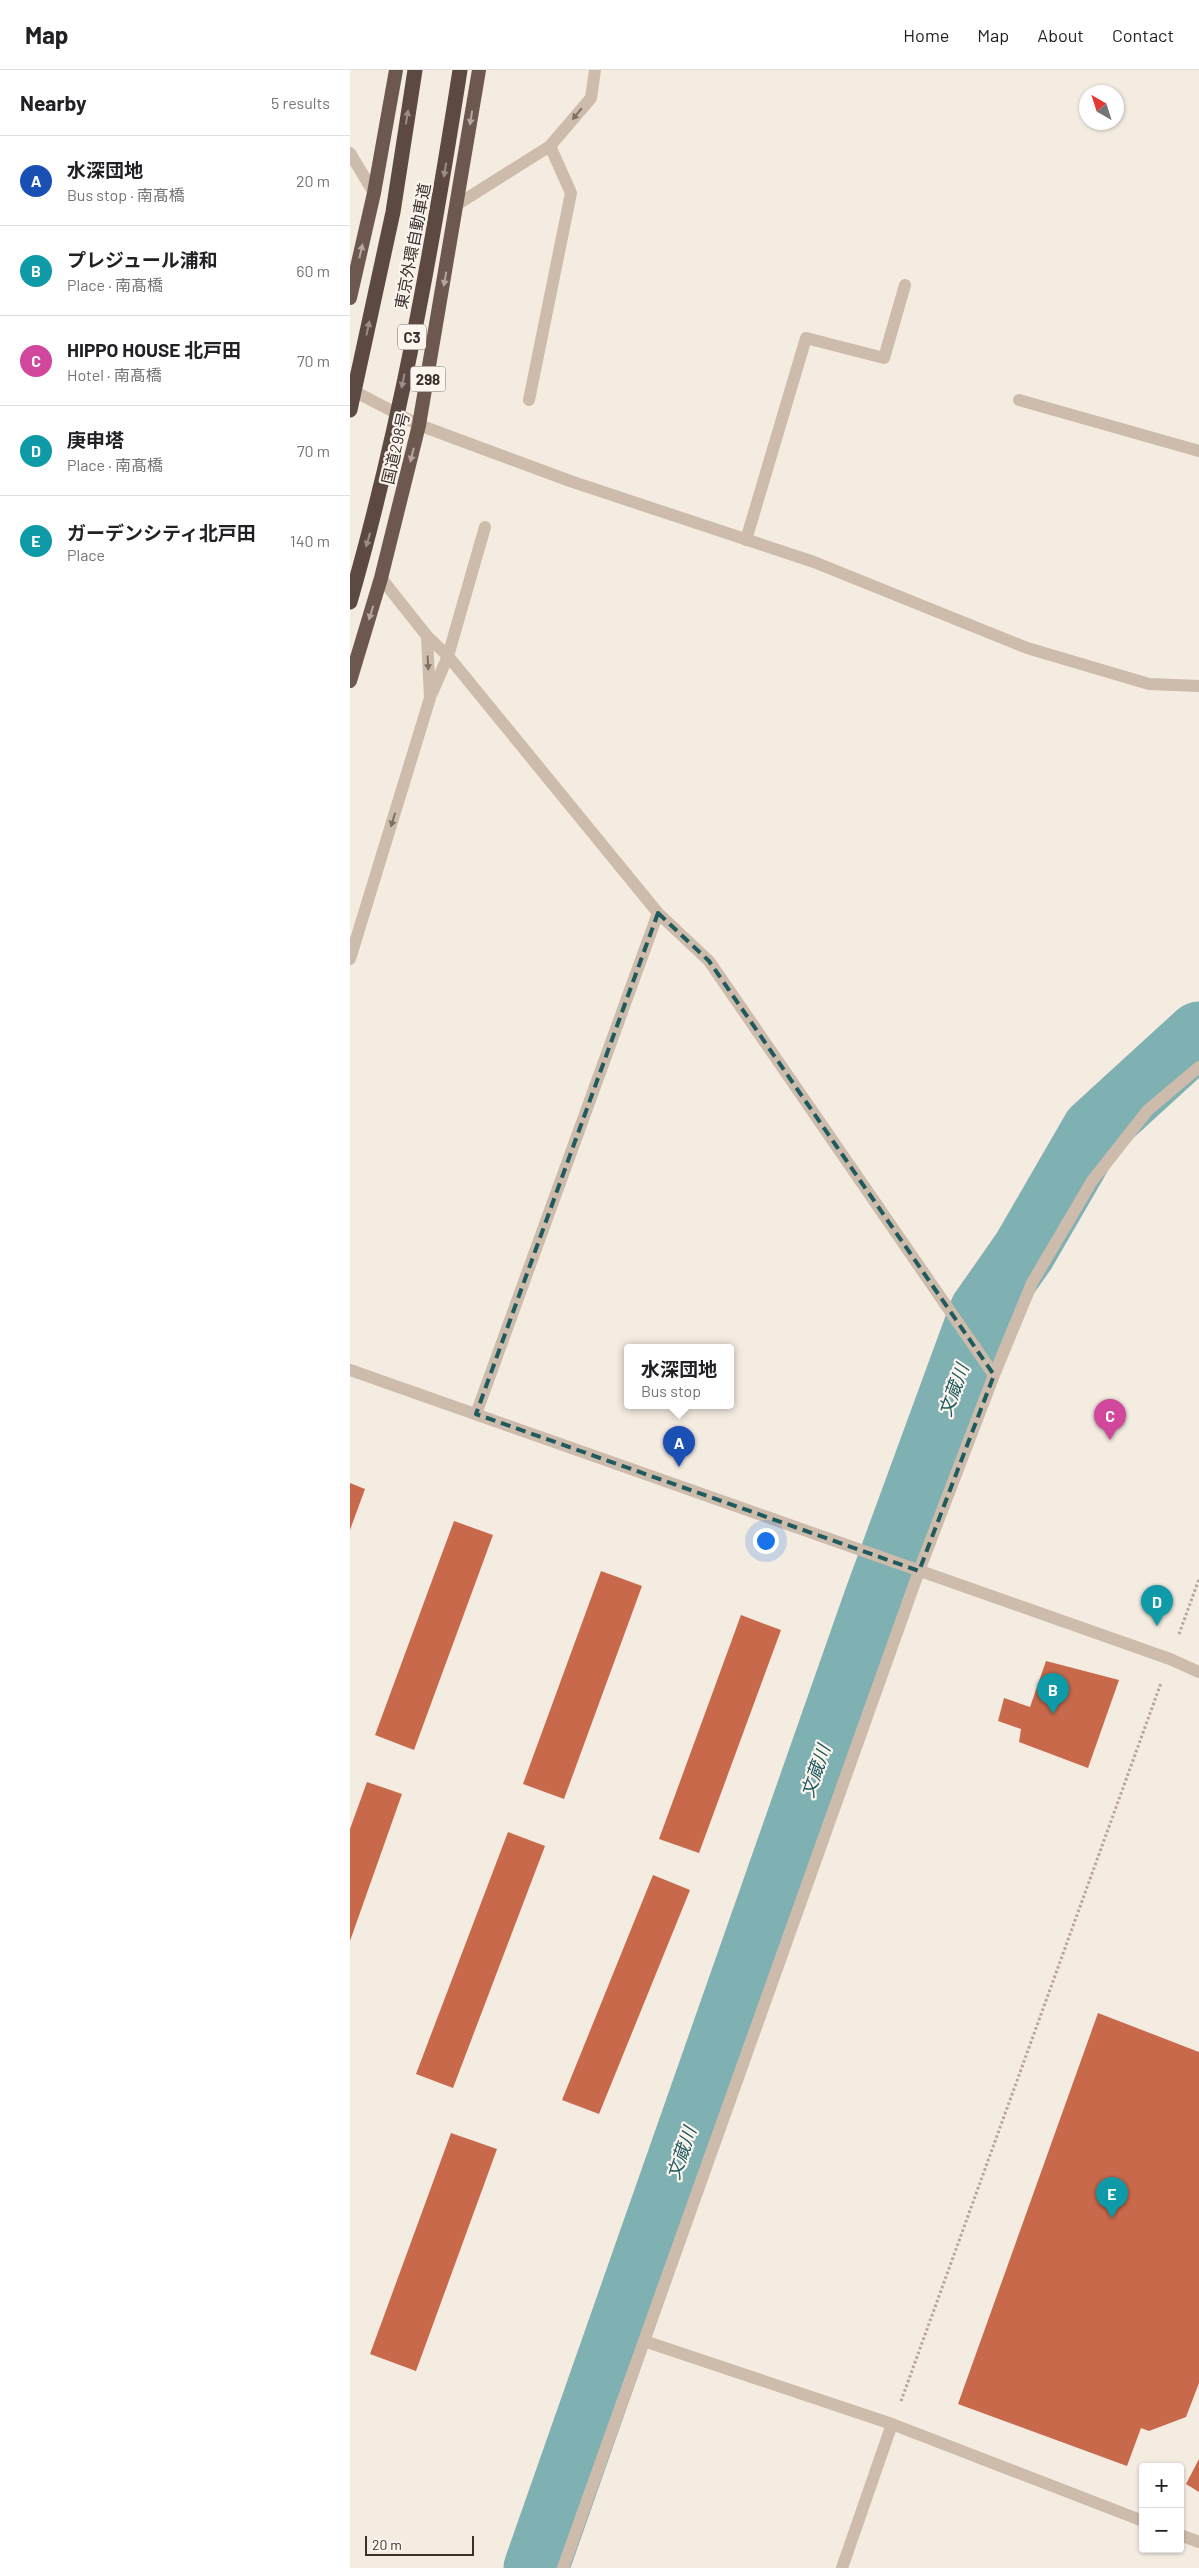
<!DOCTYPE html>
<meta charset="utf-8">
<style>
:root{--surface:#fff;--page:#f6f6f6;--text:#202124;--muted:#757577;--line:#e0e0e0;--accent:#2563eb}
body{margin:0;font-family:Barlow,"Noto Sans JP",sans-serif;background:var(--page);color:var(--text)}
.controls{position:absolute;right:15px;bottom:15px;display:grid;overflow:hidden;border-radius:5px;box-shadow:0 1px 4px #0004}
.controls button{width:45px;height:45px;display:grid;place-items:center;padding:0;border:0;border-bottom:1px solid var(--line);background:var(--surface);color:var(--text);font:25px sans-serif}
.compass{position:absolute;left:729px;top:15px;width:45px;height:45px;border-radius:50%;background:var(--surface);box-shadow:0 1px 4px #0004;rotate:321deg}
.scale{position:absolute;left:15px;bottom:12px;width:109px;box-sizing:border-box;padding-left:5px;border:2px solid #3b302b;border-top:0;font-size:14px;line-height:18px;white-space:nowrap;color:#3b302b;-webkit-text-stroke:4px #fbf5ee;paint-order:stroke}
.you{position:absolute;left:415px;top:1470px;width:18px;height:18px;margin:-12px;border:4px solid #fff;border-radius:50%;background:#1a73e8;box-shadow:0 0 0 8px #1a73e833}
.badge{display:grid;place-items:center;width:32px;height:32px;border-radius:50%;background:var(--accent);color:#fff;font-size:16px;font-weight:700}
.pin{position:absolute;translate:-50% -41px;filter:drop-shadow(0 1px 2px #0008)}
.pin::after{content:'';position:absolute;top:26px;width:18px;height:15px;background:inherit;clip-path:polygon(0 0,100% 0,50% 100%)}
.popup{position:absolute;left:274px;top:1274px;width:110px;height:65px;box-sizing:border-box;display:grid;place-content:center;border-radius:5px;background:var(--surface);filter:drop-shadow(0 1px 4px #0005);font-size:16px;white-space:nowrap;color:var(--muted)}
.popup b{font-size:19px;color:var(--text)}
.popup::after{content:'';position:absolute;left:50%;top:100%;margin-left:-10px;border:10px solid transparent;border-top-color:var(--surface)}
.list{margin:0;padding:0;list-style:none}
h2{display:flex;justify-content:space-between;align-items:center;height:65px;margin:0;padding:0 20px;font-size:21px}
h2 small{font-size:16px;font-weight:400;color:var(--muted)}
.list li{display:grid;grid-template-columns:32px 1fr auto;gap:15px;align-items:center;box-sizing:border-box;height:90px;padding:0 20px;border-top:1px solid var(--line)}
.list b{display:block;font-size:19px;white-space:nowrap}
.list p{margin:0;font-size:16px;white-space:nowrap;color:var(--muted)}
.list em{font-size:16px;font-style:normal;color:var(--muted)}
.map{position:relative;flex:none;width:849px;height:2498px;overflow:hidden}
header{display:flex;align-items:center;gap:30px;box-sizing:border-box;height:70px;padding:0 25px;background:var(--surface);border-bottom:1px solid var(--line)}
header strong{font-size:24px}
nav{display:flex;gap:28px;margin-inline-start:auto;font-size:18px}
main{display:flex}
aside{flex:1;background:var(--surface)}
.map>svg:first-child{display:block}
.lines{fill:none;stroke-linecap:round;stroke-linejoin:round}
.river{stroke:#7fb0b2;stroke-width:65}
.building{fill:#c8694b}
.path{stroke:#b9a596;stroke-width:3;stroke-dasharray:2.5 2.5;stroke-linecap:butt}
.service{stroke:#cdbbac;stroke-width:12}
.minor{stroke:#cdbbac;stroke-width:12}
.tertiary{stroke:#cdbbac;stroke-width:12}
.trunk{stroke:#6c584f;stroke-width:14}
.motorway-bridge{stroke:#5c4a42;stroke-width:15}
.oneway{fill:#7d6f65}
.oneway2{fill:#9c8e87}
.oneway3{fill:#b4a69e}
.marked{fill:none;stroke:#1f5a5e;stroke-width:4;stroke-dasharray:10 6;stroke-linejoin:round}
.labels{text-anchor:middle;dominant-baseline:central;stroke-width:4.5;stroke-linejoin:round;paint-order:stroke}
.shield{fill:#fbf5ee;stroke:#756b66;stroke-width:1}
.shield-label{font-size:15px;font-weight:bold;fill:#3b302b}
.street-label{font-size:16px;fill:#3b302b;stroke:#fbf5ee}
.water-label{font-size:18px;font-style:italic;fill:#1f5a5e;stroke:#fbf5ee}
</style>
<header>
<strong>Map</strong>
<nav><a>Home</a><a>Map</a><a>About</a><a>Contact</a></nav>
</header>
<main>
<aside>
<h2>Nearby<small>5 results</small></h2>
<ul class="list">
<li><span class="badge" style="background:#1a4fb4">A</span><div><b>水深団地</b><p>Bus stop · 南髙橋</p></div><em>20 m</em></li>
<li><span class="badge" style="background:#0f9aa8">B</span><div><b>プレジュール浦和</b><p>Place · 南髙橋</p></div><em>60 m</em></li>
<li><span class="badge" style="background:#d1479c">C</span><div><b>HIPPO HOUSE 北戸田</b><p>Hotel · 南髙橋</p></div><em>70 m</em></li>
<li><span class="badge" style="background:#0f9aa8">D</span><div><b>庚申塔</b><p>Place · 南髙橋</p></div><em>70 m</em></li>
<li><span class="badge" style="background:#0f9aa8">E</span><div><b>ガーデンシティ北戸田</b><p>Place</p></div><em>140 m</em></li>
</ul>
</aside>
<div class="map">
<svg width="849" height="2498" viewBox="0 0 849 2498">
<rect width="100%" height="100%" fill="#f4ebe1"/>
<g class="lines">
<path class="river" d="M186 2498 526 1530 632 1241 674 1181 744 1060 849 964"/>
</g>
<path class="building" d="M0 1413 15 1419 0 1460Z
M104 1451 143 1465 64 1680 25 1665Z
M251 1501 292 1516 214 1729 173 1714Z
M391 1545 431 1560 349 1783 309 1769Z
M696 1591 769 1610 738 1698 669 1672 671 1659 648 1651 654 1628 680 1637Z
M17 1712 52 1724 0 1871V1759Z
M158 1762 195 1776 103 2018 66 2004Z
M303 1805 340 1820 249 2044 212 2030Z
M748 1943 849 1982V2313L836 2347 799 2361 791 2358 777 2396 608 2334Z
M101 2063 147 2079 66 2301 20 2284Z
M849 2389V2422L836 2414Z"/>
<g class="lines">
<path class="path" d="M829 1564 849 1509
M551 2331 811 1613"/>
<path class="service" d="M669 330 849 381
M396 470 456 268 534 288 555 215"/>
<path class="minor" d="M0 83 24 123
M108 134 200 76 241 28 245 0
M0 319 69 355 220 411 464 492 677 578 799 614 849 616
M179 330 221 123 200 76
M77 566 98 586 308 843 126 1344
M82 623 98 586 135 457
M308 843 359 891 644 1305
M0 889 80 628 77 566 31 508
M294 2271 569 1501 644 1305 682 1213 742 1111 798 1040 849 997
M830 2465 849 2472
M213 2498 294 2271 542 2354 793 2451
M492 2498 542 2354"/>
<path class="tertiary" d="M0 1300 820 1589 849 1602"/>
<path class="trunk" d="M0 228 24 123 46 0
M0 611 31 508 69 355 129 0"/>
<path class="motorway-bridge" d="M0 340 43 142 65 0
M0 532C50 358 82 179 110 0"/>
</g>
<defs><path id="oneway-solid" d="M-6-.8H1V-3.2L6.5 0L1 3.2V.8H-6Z" transform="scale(1.25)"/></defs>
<g class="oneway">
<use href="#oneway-solid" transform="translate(227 44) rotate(130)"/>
<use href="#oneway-solid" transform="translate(78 593) rotate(87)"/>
<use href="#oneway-solid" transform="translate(43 750) rotate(107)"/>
</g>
<g class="oneway2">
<use href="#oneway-solid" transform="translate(57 47) rotate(-81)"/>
<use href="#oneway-solid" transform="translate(95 100) rotate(99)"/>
<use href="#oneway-solid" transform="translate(18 258) rotate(-78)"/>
<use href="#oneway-solid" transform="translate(53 311) rotate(102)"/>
<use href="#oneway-solid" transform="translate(18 470) rotate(106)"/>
</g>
<g class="oneway3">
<use href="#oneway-solid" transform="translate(121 48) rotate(99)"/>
<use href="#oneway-solid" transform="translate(11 181) rotate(-77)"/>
<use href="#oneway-solid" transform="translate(95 209) rotate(100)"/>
<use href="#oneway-solid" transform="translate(62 385) rotate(104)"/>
<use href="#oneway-solid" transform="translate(21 543) rotate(107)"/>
</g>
<path class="marked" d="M308 843 359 891 644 1305 569 1501 126 1344Z"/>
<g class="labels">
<g class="shield">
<rect x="48" y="254.5" width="28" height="25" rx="4"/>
<rect x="60.5" y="296.5" width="35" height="25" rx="4"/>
</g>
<g class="shield-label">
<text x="62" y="267">C3</text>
<text x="78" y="309">298</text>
</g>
<g class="street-label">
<text transform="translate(62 176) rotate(-79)">東京外環自動車道</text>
<text transform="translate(45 378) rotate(-77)">国道298号</text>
</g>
<g class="water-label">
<text transform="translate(603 1320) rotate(-70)">文蔵川</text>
<text transform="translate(465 1701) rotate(-71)">文蔵川</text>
<text transform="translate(331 2083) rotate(-71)">文蔵川</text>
</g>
</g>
</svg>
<div class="controls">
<button>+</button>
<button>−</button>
</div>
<svg class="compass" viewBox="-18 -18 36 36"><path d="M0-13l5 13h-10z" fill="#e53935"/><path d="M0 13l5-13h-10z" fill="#757577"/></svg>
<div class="scale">20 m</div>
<div class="you"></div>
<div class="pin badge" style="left:329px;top:1397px;background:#1a4fb4">A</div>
<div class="popup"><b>水深団地</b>Bus stop</div>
<div class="pin badge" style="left:703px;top:1644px;background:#0f9aa8">B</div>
<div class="pin badge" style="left:760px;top:1370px;background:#d1479c">C</div>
<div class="pin badge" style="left:807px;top:1556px;background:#0f9aa8">D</div>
<div class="pin badge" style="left:762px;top:2148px;background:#0f9aa8">E</div>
</div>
</main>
